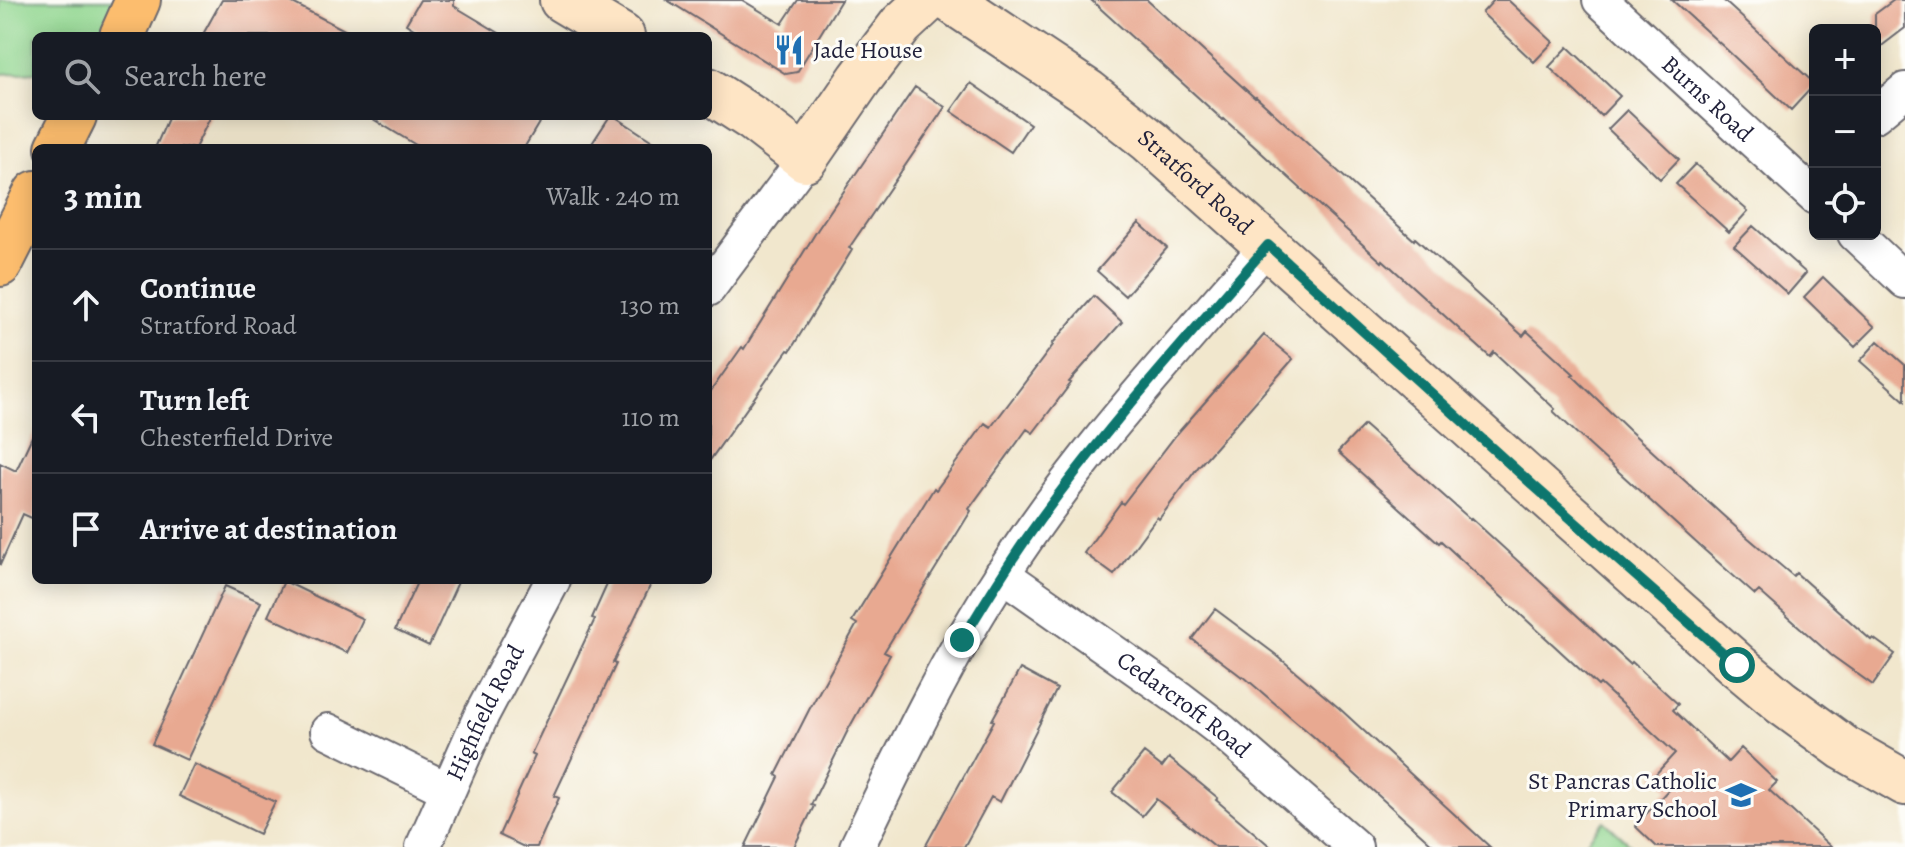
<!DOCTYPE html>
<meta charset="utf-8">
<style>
:root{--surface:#171b24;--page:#242831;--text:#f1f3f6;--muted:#9ea1a6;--line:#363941}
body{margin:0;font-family:Alegreya,serif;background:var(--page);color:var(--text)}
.controls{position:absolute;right:24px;top:24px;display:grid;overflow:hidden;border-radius:12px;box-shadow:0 4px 20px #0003}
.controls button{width:72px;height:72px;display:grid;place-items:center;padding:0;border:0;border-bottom:2px solid var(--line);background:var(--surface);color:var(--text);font:40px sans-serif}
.stop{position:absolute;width:24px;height:24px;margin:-18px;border:6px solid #0f766e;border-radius:50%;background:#fff}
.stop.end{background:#0f766e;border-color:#fff;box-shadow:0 2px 8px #0008}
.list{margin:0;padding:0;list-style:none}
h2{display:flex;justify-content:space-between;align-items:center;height:104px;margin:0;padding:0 32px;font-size:34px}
h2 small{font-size:26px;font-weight:400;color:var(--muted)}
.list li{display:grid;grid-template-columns:52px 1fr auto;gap:24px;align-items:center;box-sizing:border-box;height:112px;padding:0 32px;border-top:2px solid var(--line)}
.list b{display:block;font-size:30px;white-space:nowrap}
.list p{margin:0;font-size:26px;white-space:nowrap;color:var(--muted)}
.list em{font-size:26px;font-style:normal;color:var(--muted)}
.icon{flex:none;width:44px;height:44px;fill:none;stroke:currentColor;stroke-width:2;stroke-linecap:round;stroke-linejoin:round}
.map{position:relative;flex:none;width:1905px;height:847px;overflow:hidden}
.search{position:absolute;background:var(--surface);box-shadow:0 4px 20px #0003;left:32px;top:32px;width:680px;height:88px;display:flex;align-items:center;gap:20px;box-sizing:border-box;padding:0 28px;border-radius:12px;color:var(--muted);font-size:30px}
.panel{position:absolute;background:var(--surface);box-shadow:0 4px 20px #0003;left:32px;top:144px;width:680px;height:440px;border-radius:12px}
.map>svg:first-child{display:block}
.green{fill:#90d68f;stroke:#597c65;stroke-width:2}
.building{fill:#e8a991}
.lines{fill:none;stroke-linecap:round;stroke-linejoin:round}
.street-casing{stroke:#6a676e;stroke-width:38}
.secondary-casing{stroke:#6a676e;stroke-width:48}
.primary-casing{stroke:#6a676e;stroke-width:48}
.street{stroke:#fff;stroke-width:34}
.secondary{stroke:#fee5c5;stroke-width:44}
.primary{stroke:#fcbd6e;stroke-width:44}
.route{stroke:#0f766e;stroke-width:10}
.labels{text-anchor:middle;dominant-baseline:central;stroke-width:6;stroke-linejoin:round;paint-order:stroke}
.poi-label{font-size:24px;fill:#22223b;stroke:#fdfcf7;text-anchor:start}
.street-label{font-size:24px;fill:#22223b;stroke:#fdfcf7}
</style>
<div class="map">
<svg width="1905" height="847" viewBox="0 0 1905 847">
<rect width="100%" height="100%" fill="#fdfcf7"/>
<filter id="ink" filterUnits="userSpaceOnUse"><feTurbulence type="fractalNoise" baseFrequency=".0125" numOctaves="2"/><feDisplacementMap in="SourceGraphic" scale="16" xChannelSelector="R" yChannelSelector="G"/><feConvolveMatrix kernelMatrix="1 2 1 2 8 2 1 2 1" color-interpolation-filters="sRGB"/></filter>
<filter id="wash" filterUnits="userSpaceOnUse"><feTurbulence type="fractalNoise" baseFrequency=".006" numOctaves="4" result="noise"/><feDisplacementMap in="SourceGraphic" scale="32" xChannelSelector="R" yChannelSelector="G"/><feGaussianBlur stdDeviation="1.8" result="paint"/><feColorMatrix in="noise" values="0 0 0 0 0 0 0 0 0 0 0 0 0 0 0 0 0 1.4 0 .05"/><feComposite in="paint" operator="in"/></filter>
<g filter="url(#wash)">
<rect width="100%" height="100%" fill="#f1e7cd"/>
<path class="green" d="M0 0H138L122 36H36V72L0 74Z
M1604 821 1633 847H1582Z"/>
<g id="blocks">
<path class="building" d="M222 0H287L356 36H202Z
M420 0H454V6L504 36H425L406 24Z
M667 0H742L782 24 798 0H841L797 72 786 74Z
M1091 0H1147L1255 98 1256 97 1414 240 1415 238 1523 336 1527 331 1574 374 1572 375 1630 431 1739 530 1793 576 1796 573 1871 640 1873 638 1895 654 1873 685 1831 655 1759 591 1755 595 1701 547 1586 442 1553 411 1555 409 1494 352 1490 357 1383 260 1382 262 1224 119 1223 120Z
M1494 0H1508L1553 42 1534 62 1482 13Z
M1672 0H1723L1815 84 1791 110 1725 48Z
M1894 0H1905V28L1875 51V14Z
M1568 47 1620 96 1601 116 1549 67Z
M971 83 1030 124 1011 152 951 111Z
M915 87 945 107 849 248 852 250 790 351 788 350 708 463V395L742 347 744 349 818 229Z
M1627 110 1679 159 1660 179 1608 129Z
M169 116H211L195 148H155Z
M368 116H543L524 148H421Z
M610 116H614L663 148H589Z
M1695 164 1748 211 1729 232 1676 184Z
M1139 223 1167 248 1125 296 1097 271Z
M1753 226 1806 273 1788 294 1734 246Z
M1823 277 1875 327 1855 347 1804 297Z
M1094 296 1122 322 1069 382 1071 383 1033 433 1027 429 969 509 971 511 884 652 890 655 848 730 811 805 814 806 794 847H745L779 777 776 775 809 710 857 624 852 621 934 488 936 490 985 423 991 427 1053 345 1052 344Z
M1264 335 1293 359 1199 466 1159 519 1157 517 1114 575 1084 553 1121 502 1123 504 1176 435Z
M1878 341 1905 365V401L1860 361Z
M1364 425 1470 519 1471 518 1630 664 1632 662 1678 704 1673 710 1728 762 1741 748 1777 782 1769 790 1831 847H1657L1635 826 1669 789 1654 776 1675 753 1600 684 1598 686 1441 541 1439 543 1338 452Z
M36 428V520L23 514 0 565V463L16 471Z
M418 580H459L429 646 395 630Z
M609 580H653L613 663 616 664 554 796 559 798 537 847H524L499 835 535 756 531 754 595 619 592 618Z
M284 581 363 619 347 653 268 616Z
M225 586 261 602 187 760 152 744Z
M1215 609 1275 654 1339 708 1490 847H1435L1314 737 1243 676 1242 677 1192 639Z
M1020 669 1057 689 1000 802 991 797 964 847H925L994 721 992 720Z
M1144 753 1162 767 1169 758 1218 798 1216 800 1271 847H1216L1156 799 1142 816 1112 792Z
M194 764 275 802 259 834 179 796Z"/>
</g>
</g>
<g filter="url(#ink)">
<use href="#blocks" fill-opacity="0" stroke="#6a676e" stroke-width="2"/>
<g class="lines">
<g class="street-casing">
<g id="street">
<path id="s1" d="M1600 0 1815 197"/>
<path d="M1875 115 1905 90"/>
<path d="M1855 234 1905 281"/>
<path d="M708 289 805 159"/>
<path id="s2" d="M1002 574 1180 699 1222 731 1355 847"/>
<path d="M328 731 448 790"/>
<path id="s3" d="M423 847 482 714 553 580"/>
<path d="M857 847C902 754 946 661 1002 575 1078 456 1175 352 1268 245"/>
</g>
</g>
<g class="secondary-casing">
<g id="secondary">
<path d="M562 0 622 36"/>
<path id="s4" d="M950 0 1088 92 1150 141 1737 665 1781 702 1844 748 1905 783"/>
<path d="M708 90 753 119 805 159 860 79 901 25 928 0"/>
</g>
</g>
<g class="primary-casing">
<path id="primary" d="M122 36 138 0
M58 148 74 116
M0 264 36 193"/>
</g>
<use href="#street" class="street"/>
<use href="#secondary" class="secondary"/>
<use href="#primary" class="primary"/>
</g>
</g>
<g class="lines" filter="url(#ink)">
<path class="route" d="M962 640C984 604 1006 567 1031 532 1102 431 1187 339 1268 245L1534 486 1737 665"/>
</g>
<defs>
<g id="restaurant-bare" transform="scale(2.4)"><path d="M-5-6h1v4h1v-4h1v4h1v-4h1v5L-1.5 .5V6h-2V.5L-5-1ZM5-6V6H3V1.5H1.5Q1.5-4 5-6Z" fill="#1f6fb2" stroke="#fdfcf7" stroke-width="2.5" paint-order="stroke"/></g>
<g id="school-bare" transform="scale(2.4)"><path d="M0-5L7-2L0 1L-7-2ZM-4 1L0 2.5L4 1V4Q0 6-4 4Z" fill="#1f6fb2" stroke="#fdfcf7" stroke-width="2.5" paint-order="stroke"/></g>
</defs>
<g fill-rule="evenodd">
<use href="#restaurant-bare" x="789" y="50"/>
<use href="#school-bare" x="1741" y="795"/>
</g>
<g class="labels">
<g class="poi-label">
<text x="813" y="50">Jade House</text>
<text x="1717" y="781" text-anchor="end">St Pancras Catholic<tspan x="1717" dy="28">Primary School</tspan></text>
</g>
<g class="street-label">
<text stroke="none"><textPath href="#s1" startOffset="146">Burns Road</textPath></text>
<text stroke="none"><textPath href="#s4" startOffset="306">Stratford Road</textPath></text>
<text stroke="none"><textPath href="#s2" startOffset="224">Cedarcroft Road</textPath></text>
<text stroke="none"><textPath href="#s3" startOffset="148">Highfield Road</textPath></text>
</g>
</g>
</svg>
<div class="controls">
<button>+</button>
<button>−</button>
<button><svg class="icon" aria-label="locate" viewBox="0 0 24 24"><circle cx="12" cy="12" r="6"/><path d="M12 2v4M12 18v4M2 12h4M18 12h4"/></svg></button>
</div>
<div class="stop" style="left:1737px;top:665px"></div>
<div class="stop end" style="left:962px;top:640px"></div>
<div class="search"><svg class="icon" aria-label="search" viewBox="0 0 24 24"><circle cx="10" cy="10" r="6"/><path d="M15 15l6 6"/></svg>Search here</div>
<section class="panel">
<h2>3 min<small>Walk · 240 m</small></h2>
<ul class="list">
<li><svg class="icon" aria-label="ahead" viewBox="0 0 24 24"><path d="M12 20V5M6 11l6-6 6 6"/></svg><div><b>Continue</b><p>Stratford Road</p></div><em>130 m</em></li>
<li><svg class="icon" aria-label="left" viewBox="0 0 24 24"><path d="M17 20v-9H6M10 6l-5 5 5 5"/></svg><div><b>Turn left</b><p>Chesterfield Drive</p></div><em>110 m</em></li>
<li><svg class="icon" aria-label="arrive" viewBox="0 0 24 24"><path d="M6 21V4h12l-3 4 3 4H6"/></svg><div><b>Arrive at destination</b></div></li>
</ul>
</section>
</div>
